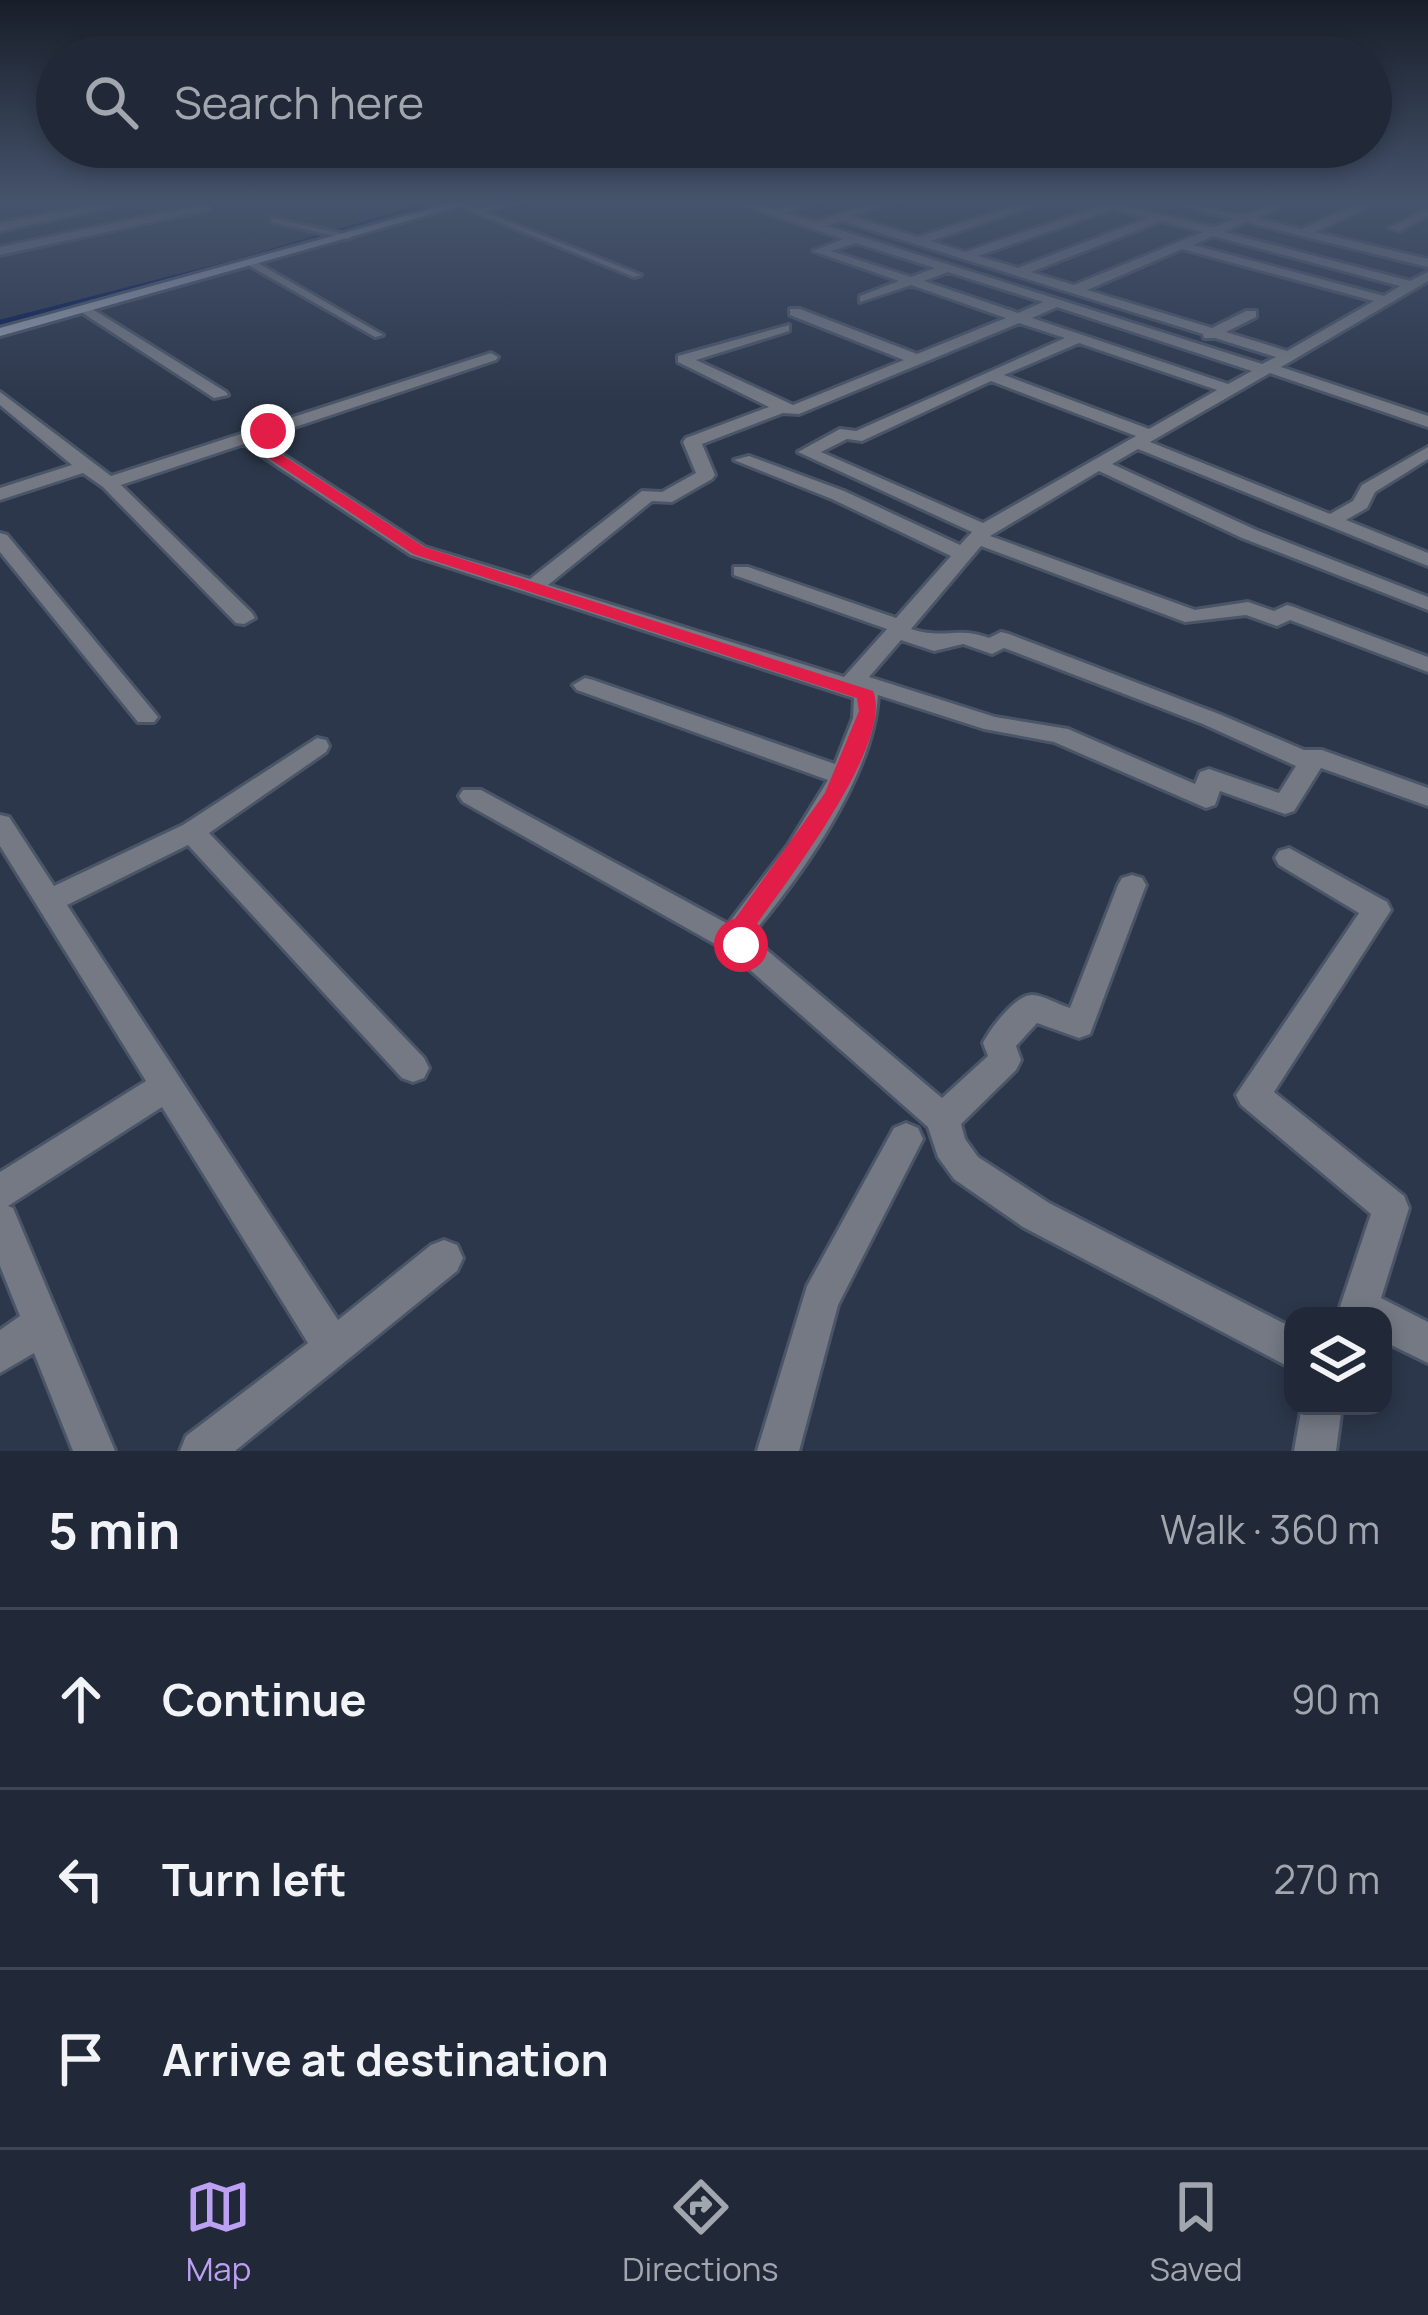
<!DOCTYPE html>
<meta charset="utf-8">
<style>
:root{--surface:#212938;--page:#293140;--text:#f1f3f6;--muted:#a2a6ae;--line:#3e4553;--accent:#bca0f2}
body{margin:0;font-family:Manrope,sans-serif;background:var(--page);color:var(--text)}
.controls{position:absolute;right:36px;bottom:36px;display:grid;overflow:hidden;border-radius:24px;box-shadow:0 6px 18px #0003}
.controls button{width:108px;height:108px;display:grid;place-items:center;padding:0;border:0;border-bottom:3px solid var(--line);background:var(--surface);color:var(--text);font:60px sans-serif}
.stop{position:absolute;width:36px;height:36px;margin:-27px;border:9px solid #e11d48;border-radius:50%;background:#fff}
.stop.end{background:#e11d48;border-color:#fff;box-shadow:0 3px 12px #0008}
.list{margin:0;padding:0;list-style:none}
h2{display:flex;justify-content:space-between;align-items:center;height:156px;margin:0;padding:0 48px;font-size:51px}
h2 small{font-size:39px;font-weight:400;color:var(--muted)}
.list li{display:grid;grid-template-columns:78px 1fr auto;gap:36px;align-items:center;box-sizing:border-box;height:180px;padding:0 48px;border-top:3px solid var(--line)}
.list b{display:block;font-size:45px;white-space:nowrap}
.list em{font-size:39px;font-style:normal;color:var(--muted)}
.icon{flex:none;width:66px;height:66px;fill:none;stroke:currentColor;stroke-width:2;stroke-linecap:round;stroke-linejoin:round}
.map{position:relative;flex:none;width:1428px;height:1451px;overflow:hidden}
.search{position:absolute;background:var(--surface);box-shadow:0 6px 18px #0003;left:36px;right:36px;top:36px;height:132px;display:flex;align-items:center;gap:30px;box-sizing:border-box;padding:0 42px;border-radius:66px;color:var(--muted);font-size:45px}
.sheet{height:696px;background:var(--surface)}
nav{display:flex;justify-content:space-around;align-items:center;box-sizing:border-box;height:168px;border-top:3px solid var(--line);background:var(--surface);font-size:33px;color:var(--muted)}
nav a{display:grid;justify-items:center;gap:6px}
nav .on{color:var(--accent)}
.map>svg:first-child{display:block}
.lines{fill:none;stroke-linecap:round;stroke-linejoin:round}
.stream{stroke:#031855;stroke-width:4.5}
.lane-casing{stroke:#4a5568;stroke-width:6}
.street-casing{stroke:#4a5568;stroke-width:6}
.secondary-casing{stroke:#4a5568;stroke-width:6}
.lane{fill:#747984;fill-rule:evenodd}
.street{fill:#747984;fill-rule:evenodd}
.secondary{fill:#969eaf;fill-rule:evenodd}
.route{fill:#e11d48}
</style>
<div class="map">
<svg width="1428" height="1451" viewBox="0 0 1428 1451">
<rect width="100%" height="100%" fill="#2c374b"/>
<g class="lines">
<path class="stream" d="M0 322 235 262 443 200"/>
<g class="lane-casing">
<path id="lane" d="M514 200H526L484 212 641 275 634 277 457 205 461 203 478 209Z
M272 218 348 235 352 237 348 239 272 222Z
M250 262H256L383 335 375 337 250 266Z"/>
</g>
<g class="street-casing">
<path id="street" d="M727 200C742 200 754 206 769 208 785 210 804 200 821 200L785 213 815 222 883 200H901L851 216 918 237 1033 200H1050L931 241 965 252 1101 206 1096 200 1214 227 1234 219 1165 200C1190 200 1224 217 1245 214 1263 212 1275 200 1294 200L1257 218 1302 229 1358 203 1355 200H1371L1372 205 1315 232 1428 259V267L1246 222 1224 232 1410 281 1428 272V281L1281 367 1428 416V427L1270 373 1150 442 1330 514 1353 501 1362 485 1428 447V459L1375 492 1367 508 1346 520 1428 553V566L1138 449 1112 464 1256 530 1428 597V610L1242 538 1099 471 990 536 1195 610 1248 602 1274 611 1287 605 1294 607 1428 657V672L1290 620 1277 626 1246 615 1185 622 981 546 911 629C945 640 956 626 989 638L1001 632 1009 634 1219 714 1304 750H1322L1428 788V806L1321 768 1294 811 1285 814 1220 791 1215 805 1206 808 1054 742 984 729 878 695C874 774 804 872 754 932L755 940 942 1098 988 1056 983 1043C990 1029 1015 995 1032 995 1043 995 1059 1005 1070 1008L1118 885 1122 878 1132 875 1142 878 1146 885 1090 1034 1079 1038 1037 1023 1016 1046 1021 1060 1016 1070 961 1124 965 1139 978 1157 1049 1203 1293 1328V1369L1023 1227 954 1179 938 1157 928 1127 731 953 463 802 459 796 463 790H481L728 924 788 845 828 780 577 690 573 685 585 678 593 680 835 764 853 718 854 698 411 555 244 444 121 485 252 613 255 618 244 624 236 623 103 487 83 473 0 500V488L72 465 0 405V392L111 476 491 353 498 357 496 360 259 439 425 547 530 579 642 491 662 492 696 473 683 442 686 438 769 407 678 362V356L789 325V331L696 360 793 405 904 360 790 315V309H800L917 354 1006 318 911 285 860 302V296L899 281 813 251 843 239ZM1113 209 1148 218 1018 268 978 256ZM842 221 1203 334 1204 338H1215L1276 357 1262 364 827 226ZM1161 221 1203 232 1074 285 1031 272ZM1213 236 1400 286 1384 296 1193 245ZM856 243 935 268 911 277 831 251ZM1182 249 1374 301 1287 351 1226 332 1256 317V311H1246L1212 328 1087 290ZM948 272 1043 302 1018 313 924 281ZM1057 307 1252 371 1228 384 1032 318ZM1019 323 1065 338 856 431 840 429 798 452 972 532 960 545 844 491 749 456 734 460 832 499 951 556 896 618 748 567H734V575L887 629 844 677 548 585 652 501 672 502 712 479 715 475 702 444 783 413 799 414ZM1079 343 1217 390 1149 429 1004 375ZM991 381 1136 436 983 523 821 452 847 439 862 441ZM901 640 934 651 963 644 992 654 1004 648 1203 724 1296 766 1279 793 1209 769 1200 772 1195 784 1068 729 995 717 869 677Z
M113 201 117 206 0 231V223Z
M207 204 211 209 0 255V247Z
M1428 209V216L1399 231 1389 228Z
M89 307 226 392 228 395 214 398 84 314 82 311Z
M0 533 7 535 154 712 158 717 154 722H138L0 552Z
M317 738 326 740 329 746 326 752 209 833 424 1058 429 1068 424 1078 413 1082 402 1078 188 845 67 905 338 1320 431 1245 444 1240 457 1245 463 1258 457 1271 235 1451H180L186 1436 308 1343 162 1107 8 1206 13 1208 115 1451H73L34 1353 0 1373V1330L20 1316 0 1266V1172L146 1081 0 846V815L9 817 54 886 183 825Z
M1289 848 1387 902 1391 910 1274 1092 1404 1196 1409 1208 1381 1298 1428 1322V1363L1383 1341V1316H1344L1340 1307 1371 1214 1241 1105 1236 1095 1359 913 1279 865 1275 858 1279 851Z
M906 1123 918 1128 923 1139 838 1305 799 1451H757L807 1286 894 1128Z
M1302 1406H1342L1336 1451H1294Z"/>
</g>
<g class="secondary-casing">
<path id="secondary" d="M463 200H481L0 336V328Z"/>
</g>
<use href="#lane" class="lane"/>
<use href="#street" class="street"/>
<use href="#secondary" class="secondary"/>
</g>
<linearGradient id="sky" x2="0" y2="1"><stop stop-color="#181e29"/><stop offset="0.5" stop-color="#45536c"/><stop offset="1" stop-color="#45536c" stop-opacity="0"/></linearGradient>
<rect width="1428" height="403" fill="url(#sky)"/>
<path class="route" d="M264 428 275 431 259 440 424 547 873 691C895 743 783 886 751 932L749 951H732L727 930 825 793 859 711 857 698 413 554 241 440Z"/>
</svg>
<div class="controls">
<button><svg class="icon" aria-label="layers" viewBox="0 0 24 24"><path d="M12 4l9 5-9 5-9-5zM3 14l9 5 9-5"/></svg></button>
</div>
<div class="stop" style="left:741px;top:945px"></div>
<div class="stop end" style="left:268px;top:431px"></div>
<div class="search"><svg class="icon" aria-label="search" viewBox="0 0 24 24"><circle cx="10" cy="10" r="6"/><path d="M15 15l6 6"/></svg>Search here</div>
</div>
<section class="sheet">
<h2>5 min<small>Walk · 360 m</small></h2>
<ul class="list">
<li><svg class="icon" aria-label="ahead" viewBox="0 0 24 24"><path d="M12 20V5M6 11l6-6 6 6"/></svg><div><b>Continue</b></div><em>90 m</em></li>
<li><svg class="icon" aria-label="left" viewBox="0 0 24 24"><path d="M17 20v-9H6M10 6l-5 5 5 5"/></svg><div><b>Turn left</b></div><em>270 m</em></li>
<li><svg class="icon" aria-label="arrive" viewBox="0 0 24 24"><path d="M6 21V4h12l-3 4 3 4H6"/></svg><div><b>Arrive at destination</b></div></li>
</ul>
</section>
<nav>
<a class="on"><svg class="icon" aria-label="map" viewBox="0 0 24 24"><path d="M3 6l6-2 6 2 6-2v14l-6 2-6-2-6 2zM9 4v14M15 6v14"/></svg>Map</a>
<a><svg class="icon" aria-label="directions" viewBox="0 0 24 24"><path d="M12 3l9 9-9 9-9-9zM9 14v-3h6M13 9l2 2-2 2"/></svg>Directions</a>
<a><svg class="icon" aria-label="saved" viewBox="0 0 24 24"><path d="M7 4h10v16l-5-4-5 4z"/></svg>Saved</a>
</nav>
